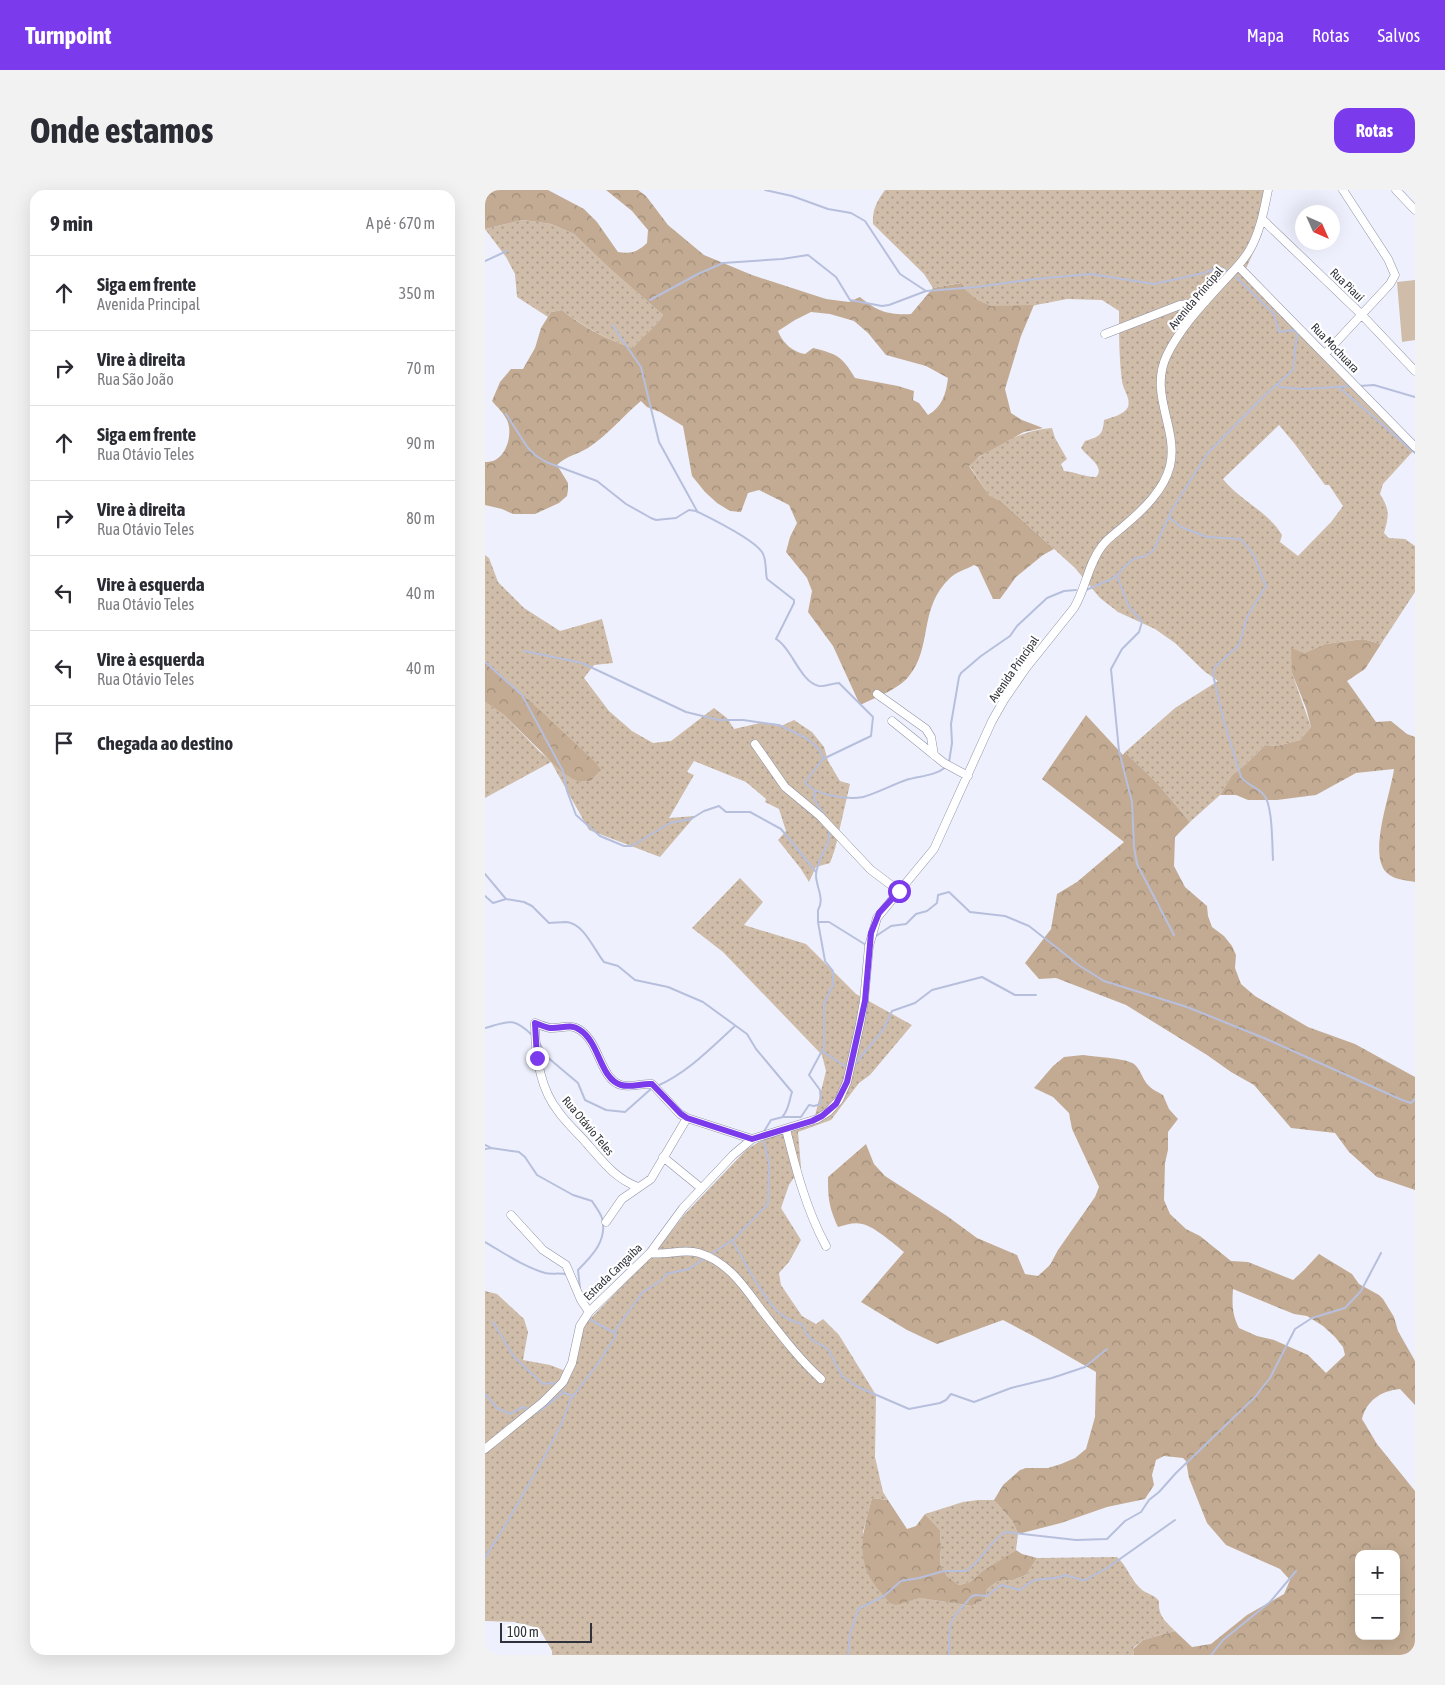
<!DOCTYPE html>
<html lang="pt">
<meta charset="utf-8">
<style>
:root{--surface:#fff;--page:#f2f2f3;--text:#2b2b33;--muted:#7c7c81;--line:#e1e1e2;--accent:#7c3aed}
body{margin:0;font-family:"Asap Condensed",sans-serif;background:var(--page);color:var(--text)}
.controls{position:absolute;right:15px;bottom:15px;display:grid;overflow:hidden;border-radius:10px;box-shadow:0 5px 20px #0002}
.controls button{width:45px;height:45px;display:grid;place-items:center;padding:0;border:0;border-bottom:1px solid var(--line);background:var(--surface);color:var(--text);font:25px sans-serif}
.compass{position:absolute;left:810px;top:15px;width:45px;height:45px;border-radius:50%;background:var(--surface);box-shadow:0 5px 20px #0002;rotate:135deg}
.scale{position:absolute;left:15px;bottom:12px;width:92px;box-sizing:border-box;padding-left:5px;border:2px solid #30323a;border-top:0;font-size:14px;line-height:18px;white-space:nowrap;color:#30323a;-webkit-text-stroke:4px #fff;paint-order:stroke}
.stop{position:absolute;width:15px;height:15px;margin:-11px;border:4px solid #7c3aed;border-radius:50%;background:#fff}
.stop.end{background:#7c3aed;border-color:#fff;box-shadow:0 1px 5px #0008}
.list{margin:0;padding:0;list-style:none}
h2{display:flex;justify-content:space-between;align-items:center;height:65px;margin:0;padding:0 20px;font-size:21px}
h2 small{font-size:16px;font-weight:400;color:var(--muted)}
.list li{display:grid;grid-template-columns:32px 1fr auto;gap:15px;align-items:center;box-sizing:border-box;height:75px;padding:0 20px;border-top:1px solid var(--line)}
.list b{display:block;font-size:19px;white-space:nowrap}
.list p{margin:0;font-size:16px;white-space:nowrap;color:var(--muted)}
.list em{font-size:16px;font-style:normal;color:var(--muted)}
.icon{flex:none;width:28px;height:28px;fill:none;stroke:currentColor;stroke-width:2;stroke-linecap:round;stroke-linejoin:round}
.map{position:relative;flex:none;width:930px;height:1465px;overflow:hidden;border-radius:15px}
header{display:flex;align-items:center;gap:30px;box-sizing:border-box;height:70px;padding:0 25px;background:var(--accent);color:#fff}
header strong{font-size:24px}
nav{display:flex;gap:28px;margin-inline-start:auto;font-size:18px}
.intro{display:flex;align-items:center;justify-content:space-between;box-sizing:border-box;height:120px;padding:0 30px}
h1{margin:0;font-size:35px}
.button{padding:12px 22px;border-radius:15px;background:var(--accent);color:#fff;font-size:18px;font-weight:700}
main{display:flex;gap:30px;padding:0 30px}
aside{flex:1;background:var(--surface);border-radius:15px;box-shadow:0 5px 20px #0002}
.map>svg:first-child{display:block}
.grass{fill:url(#grass-dots);fill-rule:evenodd}
.forest{fill:url(#forest-crowns);fill-rule:evenodd}
.park{fill:#cfbca9}
.lines{fill:none;stroke-linecap:round;stroke-linejoin:round}
.stream{stroke:#b7bfdd;stroke-width:2}
.minor-casing{stroke:#8e92a4;stroke-width:9}
.minor{stroke:#fff;stroke-width:8}
.route{stroke:#7c3aed;stroke-width:6}
.labels{text-anchor:middle;dominant-baseline:central;stroke-width:4.5;stroke-linejoin:round;paint-order:stroke}
.street-label{font-size:12px;fill:#30323a;stroke:#fff}
</style>
<header>
<strong>Turnpoint</strong>
<nav><a>Mapa</a><a>Rotas</a><a>Salvos</a></nav>
</header>
<div class="intro"><h1>Onde estamos</h1><a class="button">Rotas</a></div>
<main>
<aside>
<h2>9 min<small>A pé · 670 m</small></h2>
<ul class="list">
<li><svg class="icon" aria-label="ahead" viewBox="0 0 24 24"><path d="M12 20V5M6 11l6-6 6 6"/></svg><div><b>Siga em frente</b><p>Avenida Principal</p></div><em>350 m</em></li>
<li><svg class="icon" aria-label="right" viewBox="0 0 24 24"><path d="M7 20v-9h11M14 6l5 5-5 5"/></svg><div><b>Vire à direita</b><p>Rua São João</p></div><em>70 m</em></li>
<li><svg class="icon" aria-label="ahead" viewBox="0 0 24 24"><path d="M12 20V5M6 11l6-6 6 6"/></svg><div><b>Siga em frente</b><p>Rua Otávio Teles</p></div><em>90 m</em></li>
<li><svg class="icon" aria-label="right" viewBox="0 0 24 24"><path d="M7 20v-9h11M14 6l5 5-5 5"/></svg><div><b>Vire à direita</b><p>Rua Otávio Teles</p></div><em>80 m</em></li>
<li><svg class="icon" aria-label="left" viewBox="0 0 24 24"><path d="M17 20v-9H6M10 6l-5 5 5 5"/></svg><div><b>Vire à esquerda</b><p>Rua Otávio Teles</p></div><em>40 m</em></li>
<li><svg class="icon" aria-label="left" viewBox="0 0 24 24"><path d="M17 20v-9H6M10 6l-5 5 5 5"/></svg><div><b>Vire à esquerda</b><p>Rua Otávio Teles</p></div><em>40 m</em></li>
<li><svg class="icon" aria-label="arrive" viewBox="0 0 24 24"><path d="M6 21V4h12l-3 4 3 4H6"/></svg><div><b>Chegada ao destino</b></div></li>
</ul>
</aside>
<div class="map">
<svg width="930" height="1465" viewBox="0 0 930 1465">
<defs>
<pattern id="grass-dots" width="8" height="8" patternUnits="userSpaceOnUse" patternTransform="scale(1.25)"><rect width="8" height="8" fill="#cfbca9"/><path d="M2 2h.1M6 6h.1" fill="none" stroke="#a8998b" stroke-width="1.8" stroke-linecap="round"/></pattern>
<pattern id="forest-crowns" width="20" height="18" patternUnits="userSpaceOnUse" patternTransform="scale(1.25)"><rect width="20" height="18" fill="#c3ab93"/><path d="M2 6a3 3 0 1 1 6 0M12 15a3 3 0 1 1 6 0" fill="none" stroke="#9f8c79"/></pattern>
</defs>
<rect width="100%" height="100%" fill="#eef1fd"/>
<path class="grass" d="M400 0H779L781 28 776 46 758 85 930 259 898 294 895 304C905 320 904 325 899 343L904 348 920 349 930 356V402L896 454 878 449 840 454 819 463 807 483 826 537 815 550 792 556 780 555 762 573 747 585 735 605 705 632 673 594 640 562 690 518 733 491 719 481 690 453 670 439 633 422 615 408 590 378 516 311 504 305 484 275C507 256 537 240 567 238L570 248 582 269 576 274 579 281C590 282 600 287 611 287 621 277 602 267 596 258L600 251C614 247 618 245 619 230 627 227 639 225 643 217 646 208 638 200 637 191 634 167 634 145 634 121L617 110 582 109 546 116H507L493 110 481 100 475 93 448 98 439 84 388 34C387 20 392 11 400 0ZM794 235 809 253 840 295H844L858 316 846 332 813 366 795 352 797 345C783 321 755 311 738 289Z
M38 30 66 34 89 44 123 77 178 125C170 138 157 146 148 158 122 150 99 137 77 120L66 122 63 127 32 107 30 84 21 67 0 39Z
M0 365 4 368 13 392 39 418 75 441 117 429 128 473 109 475 99 488 124 521 147 541 168 553 186 551 229 518 242 528 249 539 275 533 296 536 309 530 327 542 339 557 343 571 355 591 365 594 350 659 345 673 331 677 324 692 316 679 293 650 301 641 294 619 280 612 281 609 261 592 209 571 202 582 209 585 184 628 210 626 175 667 104 640 66 572 0 608V512L19 525 55 562 94 592 106 591 116 580 43 509 0 472Z
M255 688 278 712 259 735 321 754 371 804 427 835 385 885 374 893 346 930 313 942 316 977 304 995 296 1018 316 1050 304 1072 294 1083 296 1095 317 1126 331 1134 338 1129 354 1145 391 1205 390 1267 398 1302 403 1310 387 1308 378 1342 411 1414 435 1408 487 1416 500 1409 502 1399 513 1391 528 1390 541 1385 552 1368 632 1367C642 1376 645 1388 654 1397 660 1404 669 1404 674 1411 673 1426 680 1431 690 1441L658 1450 648 1458 649 1465H67V1461L54 1438 29 1432 0 1431V1101L12 1104 39 1129 43 1142 38 1170 65 1175 78 1180 90 1170 99 1135 168 1065 200 1024 262 959 279 949 287 939 330 926 341 881 337 865 238 762 207 738Z
M493 1310H509L528 1332 533 1344 531 1360 499 1381 485 1392 474 1395 462 1386 455 1374 456 1357 455 1340 440 1324 478 1312Z"/>
<path class="forest" d="M0 0H63L99 19 112 32 133 62C147 64 152 62 162 53L163 40 147 21 121 0H153L161 6 183 35 219 65 267 85 341 109 364 112 375 107C393 122 403 125 426 124L448 98 476 93 481 100 493 110 507 116 549 115 536 146 520 199 526 223 537 230 558 238 539 242 495 266 484 276 504 305 516 311 569 359 558 365 531 387 515 409H508L493 377 489 375C482 379 471 382 465 388 433 418 448 457 424 486 414 499 390 508 375 515L348 456 323 422 327 401 322 388 301 362 305 347 312 333 304 315 274 300 263 303 256 322 245 321 232 313 220 302 207 286 198 236 175 222 162 217 156 211C138 226 123 245 103 258 93 264 81 266 72 275L83 293V300L82 306 74 313 50 324H28L17 319 0 315V272C20 274 29 245 22 230 18 222 12 217 7 211L15 192 26 179H38L50 158 56 138 66 122 77 120C98 137 122 150 148 158 157 146 170 138 178 125L123 77 89 44 66 34 38 30 0 39ZM326 122 345 124 369 131 383 143 401 165 441 176 463 188C461 204 457 217 443 225L434 213 428 210 429 201 413 196 370 188C357 166 352 164 328 158L320 164C307 162 297 152 293 141L310 130Z
M878 449 896 454 880 479 862 491 891 532 906 531 922 544 930 547V692C920 690 909 690 901 682 883 663 906 603 909 579L871 583 831 605 792 610H763L751 605H735L747 585 762 573 780 555 792 556 815 550 826 537 821 518 807 483 806 458 819 463 840 454Z
M0 472 43 509 110 572 116 580 106 591 94 592 78 583 19 525 0 512Z
M601 525 638 565 640 562 673 594 705 632 690 647 689 676 700 697 722 716 723 726 727 737 739 746 747 756 751 765 750 778 756 794 770 806 823 837 870 854 930 887V1000L892 987 864 962 850 943 806 938 769 895 746 882 722 865 641 815 571 788 554 789 540 773 566 739 572 704 592 692 639 652 557 589Z
M598 865C611 867 640 868 649 874 655 879 656 885 660 891 664 898 671 901 678 905L684 919 693 929 683 942V960L680 973 679 1010 685 1024 701 1039 715 1046 746 1071 763 1072 808 1090 819 1080 834 1064 867 1084 874 1094 894 1105 898 1109 909 1127 913 1141 930 1171V1215L915 1199C896 1201 882 1210 877 1229L892 1254 930 1301V1465H649L648 1459 658 1450 690 1441 707 1457 726 1454 762 1425 799 1404 805 1390 795 1379 741 1355 722 1333 704 1288 701 1271 698 1268 679 1266 671 1270 667 1285 669 1295 660 1309 622 1317 576 1333 533 1344 528 1332 509 1310 518 1295 535 1280 541 1278H563L576 1274 590 1268 601 1259 610 1227 611 1182 550 1147 518 1130 452 1154 422 1140 376 1112 419 1062C409 1054 389 1036 377 1034 369 1032 361 1035 353 1037 344 1017 343 1009 343 987L381 954 389 974 400 986 462 1026 492 1048 532 1065 540 1084 553 1086 565 1075 573 1060 610 1007 614 997 587 939 584 923 568 907 549 898 568 876 579 867ZM748 1099 809 1124 822 1126 838 1136 850 1147 858 1157 860 1165 841 1183 823 1165 789 1150 772 1146 754 1138C747 1124 747 1114 748 1099ZM874 1364H911V1446H874Z
M387 1308 403 1310 422 1339 431 1336 440 1324 455 1340 456 1357 455 1374 462 1386 474 1395 485 1392 498 1381 531 1360 537 1364 552 1368 541 1385 528 1390 513 1391 502 1399 500 1409 487 1416 435 1408 411 1415 405 1413C398 1404 386 1393 382 1381 372 1357 381 1331 387 1308Z"/>
<path class="park" d="M930 90V150L917 152 912 92Z"/>
<g class="lines">
<path class="stream" d="M280 0 307 6 343 19 366 23 380 31 415 84 441 101
M0 71 22 61
M165 110 213 84 238 73 297 69 323 65 351 87 365 110 397 116 404 115 441 101 492 97 550 89 606 84 669 94 719 83 735 77 742 81
M127 135 156 177 174 252 212 321
M793 195 795 197 817 199 867 196
M874 196 889 195 930 207
M854 197 930 263
M21 224 43 258 50 265 61 272 112 291 141 314 166 328 171 330 191 328 204 320 211 321C227 329 267 348 277 362 282 369 280 381 282 389L309 410V413L291 449C307 458 315 492 334 496 340 497 348 493 354 493L388 527 386 546 338 569 320 592C329 605 362 610 378 607 392 603 407 595 421 590 434 586 450 586 461 577
M684 327 696 337 722 347 756 349 768 364 781 396 762 427 754 455 731 476 729 479 728 485 739 532 756 587C762 595 772 597 778 604 788 613 787 655 788 670
M632 386 643 415 657 432 654 442 637 459 626 479 634 561 647 612 649 657 652 674 689 745
M601 400 627 389 635 382 641 375 650 368 658 367 668 361 688 318 722 264 778 207 808 180 812 143 808 140 794 142 789 124 751 87
M39 461 97 473 201 522 234 530H258L294 535 323 549 334 559 338 569
M0 472 37 505 78 581 82 601 91 625 115 646 139 656H147L185 633 206 629 219 621 234 616 241 622H265L296 639 331 682
M464 572 467 553 466 534 474 487 476 483 496 466 525 446 532 436 562 408 579 401 591 400
M330 602 329 609 341 628
M0 684 21 709
M0 706 8 713 21 709 39 712 47 716 64 733C69 733 75 732 81 732 99 733 109 760 119 772L133 776 150 790 183 797 218 812 262 844 271 859 307 902C304 911 304 919 298 926
M333 732H344L381 755
M391 746 406 736 421 734 431 724 442 721 452 713 453 705 464 702 485 722 520 726 544 736 595 776 619 791 702 817 779 848 917 910 926 913 930 909
M0 838C24 831 28 827 47 845
M54 852 61 866 93 893 100 910 121 920 140 922 167 898
M337 861 360 876
M370 874 398 840 407 821 430 813 447 800 497 787 530 805H551
M172 896C202 883 226 858 250 836
M278 943 286 930 298 927H316L324 915 329 916 336 914 335 900 324 885 339 857V814L348 795V781L340 771 333 732V720C340 709 331 697 331 685 332 667 347 654 344 640
M0 955 6 958
M0 959 6 958 34 962 40 967 52 985 88 1005 107 1011C110 1016 115 1022 117 1028 123 1050 107 1066 93 1080L95 1098
M247 1050C259 1070 280 1113 297 1125 303 1130 312 1132 318 1135L321 1143 327 1150 343 1159 357 1186 373 1197 424 1219 455 1213 461 1210 466 1204 489 1212 526 1198 567 1188 600 1177 622 1159
M0 1052C19 1063 39 1077 60 1083 68 1085 74 1082 83 1085
M226 1064 249 1049 283 1014 284 973 278 948
M104 1129 130 1143
M8 1132 29 1167 58 1194 68 1193 70 1195
M73 1198 79 1203 89 1206
M0 1204 12 1218 25 1224 38 1217 45 1220
M49 1222H53L78 1203
M0 1368 24 1329 62 1262 76 1235 86 1209 114 1172 130 1147 131 1139 157 1103 178 1089 181 1084 204 1079 220 1068
M363 1465 365 1445 373 1419 399 1406 416 1391 434 1388 459 1381H481C497 1371 504 1352 520 1342L591 1350 622 1349 640 1331 656 1322 664 1310 674 1302 691 1283 770 1207 785 1188 810 1139 827 1128 860 1118 876 1101 896 1063
M464 1465C465 1429 462 1433 487 1406L491 1405 502 1406 516 1395 535 1400C539 1397 543 1393 548 1391 560 1387 568 1391 580 1385L597 1390H601L625 1376 690 1330
M726 1465 738 1450 785 1412 811 1381"/>
<g class="minor-casing">
<path id="minor" d="M911 0 930 20
M777 29 876 124 930 181
M753 76 930 257
M620 144 695 115 720 112
M840 164 905 94 910 85 903 69 858 0
M392 504 441 539 446 547 449 565
M407 531 459 573 483 586
M270 554 300 597 335 626 386 680 414 701
M301 939C311 980 321 1019 341 1056
M178 967 216 998
M153 997C131 989 119 973 104 956 94 944 82 934 73 921 54 897 50 862 50 833 55 835 60 837 65 838 76 839 85 833 95 840 115 853 115 889 136 895 146 898 157 893 167 894L195 924 202 928
M26 1025 58 1060 81 1075 96 1110 104 1122
M121 1032 137 1009 166 989 202 928 267 949
M165 1063C182 1066 197 1058 214 1063 244 1072 260 1098 278 1122 296 1145 314 1169 336 1189
M0 1259 58 1212 78 1192 87 1173 95 1136 104 1122 165 1063 198 1018 248 965 267 949 332 929 343 922 354 910 362 892 375 834 379 811 384 756 392 728 449 659 507 531 519 510 541 478 589 418C601 398 603 374 617 356 623 348 632 342 639 336 658 320 679 300 685 276 694 239 663 204 682 165 695 138 717 115 737 93 746 83 757 73 764 61 775 43 779 20 783 0"/>
</g>
<use href="#minor" class="minor"/>
</g>
<g class="lines">
<path class="route" d="M52 868 50 833C55 835 60 837 65 838 76 839 85 833 95 840 115 853 115 889 136 895 146 898 157 893 167 894L196 924 202 928 267 949 327 931 337 926 351 914 362 892 375 834 380 811 386 743 394 723 414 701"/>
</g>
<g class="labels">
<g class="street-label">
<text transform="translate(862 95) rotate(44)">Rua Piauí</text>
<text transform="translate(711 108) rotate(-50)">Avenida Principal</text>
<text transform="translate(850 158) rotate(46)">Rua Mochuara</text>
<text transform="translate(529 479) rotate(-55)">Avenida Principal</text>
<text transform="translate(103 936) rotate(50)">Rua Otávio Teles</text>
<text transform="translate(128 1082) rotate(-44)">Estrada Cangaiba</text>
</g>
</g>
</svg>
<div class="controls">
<button>+</button>
<button>−</button>
</div>
<svg class="compass" viewBox="-18 -18 36 36"><path d="M0-13l5 13h-10z" fill="#e53935"/><path d="M0 13l5-13h-10z" fill="#7c7c81"/></svg>
<div class="scale">100 m</div>
<div class="stop" style="left:414px;top:701px"></div>
<div class="stop end" style="left:52px;top:868px"></div>
</div>
</main>
